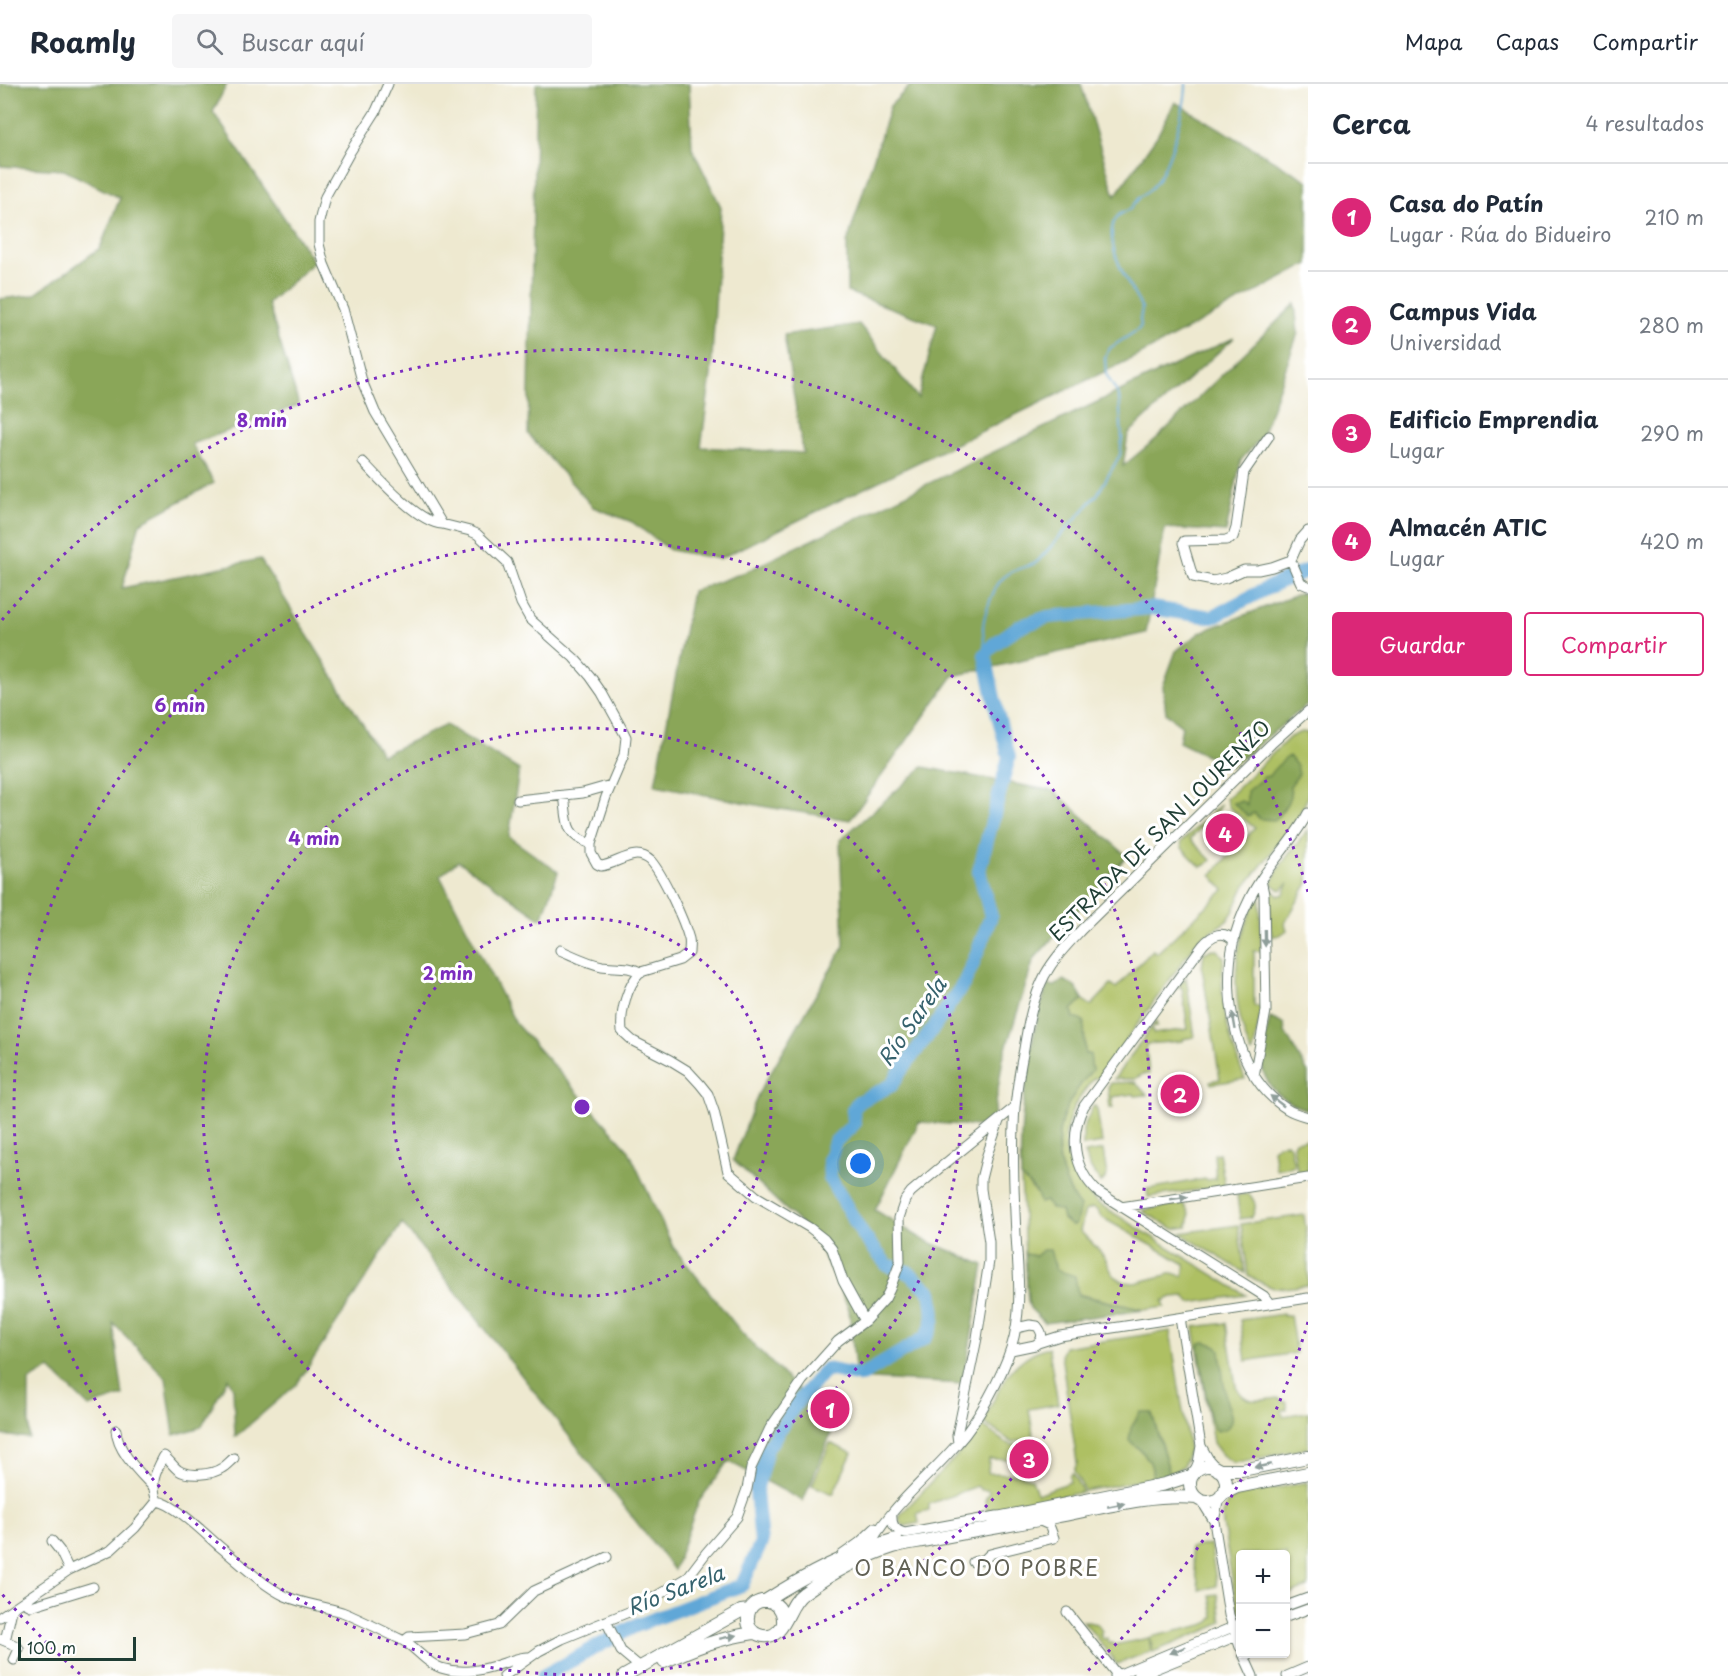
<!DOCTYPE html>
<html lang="es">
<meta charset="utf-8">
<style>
:root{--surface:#fff;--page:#f6f6f7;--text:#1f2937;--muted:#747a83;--line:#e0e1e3;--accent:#db2777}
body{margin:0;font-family:"Playpen Sans",sans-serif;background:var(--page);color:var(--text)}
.controls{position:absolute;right:18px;bottom:18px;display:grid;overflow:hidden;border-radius:6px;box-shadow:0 2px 4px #0004}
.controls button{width:54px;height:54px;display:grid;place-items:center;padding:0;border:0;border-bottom:2px solid var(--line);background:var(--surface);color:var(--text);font:30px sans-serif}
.scale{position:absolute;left:18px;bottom:15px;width:118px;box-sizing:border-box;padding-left:6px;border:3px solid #1f3d34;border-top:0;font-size:16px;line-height:21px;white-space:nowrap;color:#1f3d34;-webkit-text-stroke:4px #fff;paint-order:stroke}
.you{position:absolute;left:861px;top:1080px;width:21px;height:21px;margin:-15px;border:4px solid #fff;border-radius:50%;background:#1a73e8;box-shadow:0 0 0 9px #1a73e833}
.badge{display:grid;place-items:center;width:39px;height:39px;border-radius:50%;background:var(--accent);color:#fff;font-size:20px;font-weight:700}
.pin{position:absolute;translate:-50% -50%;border:3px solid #fff;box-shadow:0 2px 6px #0006}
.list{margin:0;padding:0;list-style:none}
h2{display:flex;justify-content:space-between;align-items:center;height:78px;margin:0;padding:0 24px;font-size:26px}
h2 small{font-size:20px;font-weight:400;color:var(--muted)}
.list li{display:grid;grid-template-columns:39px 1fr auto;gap:18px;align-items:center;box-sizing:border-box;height:108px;padding:0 24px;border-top:2px solid var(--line)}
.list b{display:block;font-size:22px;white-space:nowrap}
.list p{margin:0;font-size:20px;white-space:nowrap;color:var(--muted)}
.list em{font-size:20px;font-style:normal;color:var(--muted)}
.actions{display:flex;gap:12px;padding:18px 24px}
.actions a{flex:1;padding:14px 0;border:2px solid var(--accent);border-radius:6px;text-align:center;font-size:21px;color:var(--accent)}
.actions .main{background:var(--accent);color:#fff}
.icon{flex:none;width:33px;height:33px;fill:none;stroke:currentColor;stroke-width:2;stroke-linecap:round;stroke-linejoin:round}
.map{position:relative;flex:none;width:1308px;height:1592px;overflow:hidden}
header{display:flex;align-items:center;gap:36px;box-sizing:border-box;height:84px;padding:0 30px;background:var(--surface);border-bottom:2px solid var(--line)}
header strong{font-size:28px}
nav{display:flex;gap:33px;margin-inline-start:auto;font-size:21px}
.search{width:420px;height:54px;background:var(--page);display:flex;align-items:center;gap:15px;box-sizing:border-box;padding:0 21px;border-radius:6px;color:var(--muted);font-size:22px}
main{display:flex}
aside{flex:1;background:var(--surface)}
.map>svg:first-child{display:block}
.green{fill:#aec063;stroke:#667e4c;stroke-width:1.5;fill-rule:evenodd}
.forest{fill:#8aa659;stroke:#547246;stroke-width:1.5}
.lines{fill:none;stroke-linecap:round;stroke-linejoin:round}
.stream{stroke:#61a7d7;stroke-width:2}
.river{stroke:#61a7d7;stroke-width:14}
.minor-casing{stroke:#67796b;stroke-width:11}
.major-casing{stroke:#67796b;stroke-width:14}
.minor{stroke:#fff;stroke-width:9}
.major{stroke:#fff;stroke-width:12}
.oneway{fill:#8f9e9a}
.ring{fill:none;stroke:#7b2cbf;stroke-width:3;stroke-dasharray:3 6}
.labels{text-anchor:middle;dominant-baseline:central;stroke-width:6;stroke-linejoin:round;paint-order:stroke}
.street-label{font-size:20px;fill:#1f3d34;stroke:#fff}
.water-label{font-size:21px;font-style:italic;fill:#36626d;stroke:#fff}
.neighbourhood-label{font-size:21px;letter-spacing:1.5px;fill:#616155;stroke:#fff}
.centre{fill:#7b2cbf;stroke:#fff;stroke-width:3}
.ring-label{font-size:18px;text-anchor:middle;font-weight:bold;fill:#7b2cbf;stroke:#fff;stroke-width:6;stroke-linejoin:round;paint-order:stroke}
</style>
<header>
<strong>Roamly</strong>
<div class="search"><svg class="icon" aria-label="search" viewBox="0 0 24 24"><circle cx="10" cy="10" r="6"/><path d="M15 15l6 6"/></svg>Buscar aquí</div>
<nav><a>Mapa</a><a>Capas</a><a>Compartir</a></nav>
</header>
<main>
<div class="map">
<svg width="1308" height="1592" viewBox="0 0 1308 1592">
<rect width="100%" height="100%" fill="#fff"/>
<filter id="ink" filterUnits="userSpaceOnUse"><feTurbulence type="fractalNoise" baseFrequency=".0167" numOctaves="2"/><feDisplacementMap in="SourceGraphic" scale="12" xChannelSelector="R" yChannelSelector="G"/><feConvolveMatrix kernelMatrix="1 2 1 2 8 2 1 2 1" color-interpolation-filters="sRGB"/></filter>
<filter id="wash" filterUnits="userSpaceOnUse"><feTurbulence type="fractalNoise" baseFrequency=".008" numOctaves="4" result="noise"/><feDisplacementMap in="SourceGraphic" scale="24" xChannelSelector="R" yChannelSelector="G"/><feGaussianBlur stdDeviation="1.35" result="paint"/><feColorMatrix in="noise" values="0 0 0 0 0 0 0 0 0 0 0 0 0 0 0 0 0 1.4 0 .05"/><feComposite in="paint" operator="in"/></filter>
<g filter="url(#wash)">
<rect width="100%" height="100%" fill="#eee9d0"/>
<path class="green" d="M1301 648 1308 649V713L1296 737 1243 805 1233 828 1227 837 1199 855 1099 994H1094C1086 1004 1078 1014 1073 1025 1056 1062 1069 1096 1099 1120L1246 1211 1190 1219 1185 1212 1172 1213 1163 1217 1165 1223 1144 1226 1078 1210 1056 1186 1055 1180 1043 1166 1036 1172 1025 1170 1021 1093 1031 1104 1046 1117 1050 1124 1061 1127 1063 1135 1071 1142 1076 1140C1076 1132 1077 1123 1074 1116 1071 1107 1066 1099 1063 1090 1051 1047 1064 1019 1092 986L1085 970 1084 937 1074 934 1072 926 1083 915 1089 921H1092L1111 901 1116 904 1153 866 1157 869 1224 806 1211 791 1255 744 1229 723 1226 715 1290 653ZM1092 1124 1097 1126 1101 1133 1185 1180 1183 1193 1174 1189 1135 1199 1124 1198 1113 1191 1106 1176 1099 1166 1080 1147 1085 1127Z
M1220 721 1219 725 1190 755 1211 776 1206 781 1201 783 1182 764 1181 758Z
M1308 745V799L1286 837 1285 840 1287 846 1280 851 1270 853V805L1279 811H1283L1289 799 1281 806 1271 800C1279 779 1296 763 1308 745Z
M1259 811H1260L1261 867H1254V922L1262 923 1253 968 1251 969C1233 925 1230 876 1249 832 1252 825 1254 817 1259 811Z
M1212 865 1218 866 1224 874C1223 882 1222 890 1222 897 1222 931 1232 964 1245 995L1211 1000 1210 997 1220 995 1202 884 1204 869Z
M1186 893 1194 947H1193L1194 953 1183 955V957L1146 960 1149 990H1143L1135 995H1114L1156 937 1157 942 1152 943 1153 950 1188 945 1182 903H1178Z
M1135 998 1147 1011 1135 1012 1134 1010 1112 1013 1113 1024H1110L1108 1004 1111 999Z
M1093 1022H1095L1097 1025 1102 1059 1083 1062V1045Z
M1308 1055V1089L1298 1091 1293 1061 1295 1057Z
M1286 1059 1290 1062 1294 1082 1276 1085 1273 1065 1279 1060Z
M1103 1066 1107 1092 1101 1099 1089 1082 1085 1069Z
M1219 1069 1225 1102 1148 1113 1147 1105 1205 1095 1206 1096 1216 1095 1214 1070Z
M1249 1110C1256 1118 1257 1123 1252 1133L1240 1135 1237 1111Z
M1183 1120C1190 1128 1191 1133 1187 1143L1174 1145 1144 1128V1126Z
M1304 1131 1308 1161V1201C1277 1205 1275 1208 1248 1191L1241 1140Z
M1238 1141 1245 1189 1180 1149Z
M1283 1230V1232L1290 1231 1296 1269 1246 1277 1240 1236Z
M1226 1239 1236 1302C1245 1322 1261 1316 1278 1314L1287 1319V1325L1282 1326 1283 1332 1308 1328V1364L1234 1379 1222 1371 1213 1359 1194 1243Z
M1170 1247 1189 1365 1183 1382 1170 1390 1152 1329 1129 1356C1141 1367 1155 1376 1152 1394L1085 1407 1074 1387 1077 1379 1061 1270 1064 1263Z
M1044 1264H1048L1049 1266 1058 1320 1029 1325 1034 1355 1012 1358 983 1338C999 1306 1008 1277 1044 1264Z
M981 1341 1005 1358 1012 1361 1035 1359V1361L1037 1371 1031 1363 1020 1369 1025 1378 1021 1387 1020 1376 989 1375 988 1389 1020 1390 1032 1395 1037 1410 1070 1398 1069 1392 1072 1389 1083 1408 987 1427 985 1416 989 1409 988 1406H981L977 1402 929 1420V1426L917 1429 919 1439 906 1442 901 1440 899 1432 969 1359Z
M830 1359 852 1369 833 1410 812 1401Z
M1308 1398V1503L1286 1512V1470H1240V1530L1238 1531 1222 1434 1227 1419 1238 1412 1246 1410Z
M1210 1460 1217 1502 1200 1506 1190 1464Z
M1218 1510 1222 1537 1214 1543 1153 1568 1150 1553 1203 1541 1210 1538 1214 1533 1210 1511Z
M1083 1537 1097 1540 1102 1547 1100 1551H1101L1103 1555 1108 1554 1109 1559H1113L1114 1561 1149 1554 1151 1567 1117 1580Z"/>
<path class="forest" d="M0 0H227L213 28 314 178 268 219 299 321 192 360 214 399 140 439 122 504 260 475 382 671 446 641 519 686 509 753 558 788 542 835 458 777 440 792 516 940 628 1065 673 1163 742 1249 834 1342 803 1417 728 1377 698 1419 674 1486 402 1139 297 1300 235 1353 233 1304 228 1294 201 1343 174 1351 166 1294 113 1239 123 1312 89 1323 50 1285 29 1297V1354L0 1351V215L34 211 100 164 120 114 64 86 0 82Z
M536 0H689L692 64 721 123 711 291 701 363 803 369 784 251 859 240 918 314 937 241 847 208V159L890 22 912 0H1081L1115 112 1157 52 1175 18 1308 97V180L1145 268 719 475 670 466 632 438 593 423 528 350Z
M1295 220 1298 249 1262 352 1241 376 1226 448 1165 444 1146 549 953 592 850 736 767 723 655 701 692 507 743 489 1149 293 1234 254 1128 350 1123 382 1157 354Z
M1299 510H1308V620L1231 683 1179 658 1182 642 1166 629 1163 602 1176 567 1201 548Z
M1289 672 1297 682 1299 690 1290 702C1293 715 1283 726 1275 736L1260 735 1254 729 1248 732 1233 719 1242 717 1247 721V707L1264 693 1269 692C1274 684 1281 678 1289 672Z
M923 683 1054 707 1127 772 1034 875 1003 974 992 1043 919 1038 875 1126 922 1155 984 1181 963 1300 856 1294 849 1225 815 1153 733 1076 758 1010 844 862 840 756Z
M1064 896 1076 903 1083 915 1072 926 1074 934 1084 937 1085 970H1090L1092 986C1064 1019 1047 1055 1066 1098 1070 1107 1073 1116 1080 1123L1076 1140 1072 1142 1063 1135 1061 1127 1050 1124 1046 1117 1040 1119 1037 1109 1021 1093C1019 1054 1023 1017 1029 978 1033 951 1038 926 1048 901L1055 902Z
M1270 934 1284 940 1285 948 1308 989V1026C1286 1020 1262 1002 1262 977 1262 963 1267 948 1270 934Z
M1043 1166H1050L1056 1186 1075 1192 1078 1211 1144 1226 1045 1239 1030 1224 1028 1217 1025 1170 1036 1172Z
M1206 1258 1217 1262 1220 1266C1222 1282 1223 1298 1226 1314 1227 1322 1233 1329 1231 1337 1229 1345 1223 1346 1216 1347 1208 1338 1201 1278 1199 1263L1200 1259Z
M1140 1328H1151L1170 1390 1152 1394C1155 1376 1141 1367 1129 1356L1131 1344Z"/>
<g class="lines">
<path class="stream" d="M985 571C985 562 983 552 983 543 984 530 994 502 1003 494 1012 485 1026 484 1037 478L1097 411 1120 371 1122 354 1119 312 1106 290 1105 273 1110 264 1139 245 1141 241 1140 236 1142 224C1131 205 1097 151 1119 131 1123 128 1128 127 1131 124 1134 120 1137 116 1140 113 1145 109 1150 106 1154 101 1169 83 1186 23 1186 0"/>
<path class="river" d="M543 1592 633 1543 742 1501 761 1459 756 1407 767 1365 795 1321 826 1285 861 1292 925 1254C937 1238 934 1227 931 1208L908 1188 887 1181 863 1151 830 1094 829 1076 835 1058 854 1040 853 1026 858 1018 892 1001 899 989 932 946 964 899 972 882 991 832 979 787 1009 673 997 628 985 571 993 561 1018 543 1048 533 1151 524 1212 533 1279 498 1308 486"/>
</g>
</g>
<g filter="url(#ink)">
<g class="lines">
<g class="minor-casing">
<path id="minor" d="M388 0 376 27 350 68 325 113 319 138V160L324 180 343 225 362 297 375 328 442 440 470 447 477 450 507 478 521 519 530 535 574 574 590 592 602 609 623 647 626 653 624 671 606 713 591 760V769L597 780 601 782C619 780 634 762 651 777 663 791 684 836 689 855 690 859 689 864 689 869L680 876 641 888C627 901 620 928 622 947L633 957 670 976 688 987 700 1000 708 1010 714 1027 728 1088 756 1112 810 1144 824 1155 832 1165 843 1197 865 1237
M1269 352 1244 388 1236 444 1233 453 1226 456 1184 457 1183 459 1193 493 1213 497 1226 494 1244 486H1258L1272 483 1291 476 1300 456 1308 447
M363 378C379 395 419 439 442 440
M1291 476 1300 497 1301 499 1308 502
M564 711C568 736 563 751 591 760
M518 716 583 709 611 701
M1308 729C1292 760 1264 784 1249 816 1242 830 1236 845 1233 860 1222 914 1236 993 1287 1025 1293 1029 1301 1031 1308 1033
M1234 857C1223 845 1212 851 1203 861L1084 1022C1069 1051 1073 1085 1098 1108L1264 1212 1270 1220
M560 866C574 872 587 879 602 882 614 884 630 881 641 889
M1254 992 1266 927 1264 810 1261 796
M1121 1123 1308 1094
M1180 1234 1201 1362 1209 1376 1218 1386
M1038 1259 1060 1252 1308 1214
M1011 1266 1035 1261C1044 1256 1043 1249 1037 1242L1030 1241 1016 1244
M116 1346C117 1367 139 1388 152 1402
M958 1359 957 1351 977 1254 989 1177V1158L981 1105V1095L987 1071 999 1037
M1193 1391 1198 1379 1201 1362
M1219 1414 1214 1437 1229 1531 1240 1563
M1201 1416 1214 1437
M157 1417C174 1419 205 1450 219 1462 240 1479 261 1500 285 1512 303 1520 323 1522 342 1528 362 1536 381 1546 400 1555 415 1562 425 1579 441 1584 463 1591 483 1586 504 1579 513 1576 521 1572 530 1573
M157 1417C150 1398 155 1389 164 1372 169 1376 173 1382 178 1386 188 1393 212 1391 222 1384 226 1382 230 1377 234 1374
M892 1429C891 1440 894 1446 905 1449L997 1432
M52 1457 60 1467 69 1486
M867 1466C888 1424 928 1394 958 1359 978 1337 1002 1292 1011 1264 1023 1227 1018 1189 1016 1151 1014 1108 1012 1066 1015 1023 1017 1004 1020 984 1024 965 1028 939 1033 914 1045 891 1055 873 1069 859 1082 845L1271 660 1308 627
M842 1471 859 1459 875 1444
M973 1478 985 1475 990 1470 1054 1454 1049 1441 1038 1436
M23 1518 31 1522 93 1503
M1286 1522 1308 1514
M1067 1528 1118 1592
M0 1533 69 1486 111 1466 135 1444 157 1417
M1286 1533 1308 1525
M606 1537 621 1567 640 1583
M0 1555 5 1557 12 1526
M5 1557 17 1562 19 1565 14 1576
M404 1557 409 1553 465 1550 499 1541 534 1507 607 1473
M1243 1570 1253 1592
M504 1592 539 1567 562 1555 631 1527 687 1494 706 1469 737 1433 747 1405 751 1384 770 1344 803 1296 838 1257 865 1237 885 1215 890 1205 900 1178 899 1134 905 1116 911 1108 936 1087 1015 1023
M1115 1592 1240 1540
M1138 1592 1239 1551
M1287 1592 1308 1583"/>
</g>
<g class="major-casing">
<path id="major" d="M1190 1400a18 18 0 1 1 36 0a18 18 0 1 1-36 0Z
M1218 1386H1242L1308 1373
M1222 1410 1237 1403 1308 1389
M992 1435 1165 1400 1193 1391
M765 1517C807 1490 847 1469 896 1455
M783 1539C785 1512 750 1509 748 1533 746 1550 768 1559 779 1546 789 1535 791 1518 804 1509 830 1490 862 1473 893 1463 905 1459 920 1458 933 1455 973 1447 1013 1441 1054 1433 1101 1424 1149 1410 1197 1414
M664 1578C695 1563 720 1554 754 1549
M624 1592 741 1527 749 1526"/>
</g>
<use href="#minor" class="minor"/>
<use href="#major" class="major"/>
</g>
<defs><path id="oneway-solid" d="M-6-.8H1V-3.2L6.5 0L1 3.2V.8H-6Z" transform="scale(1.5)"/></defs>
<g class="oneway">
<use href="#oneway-solid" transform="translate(1265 854) rotate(89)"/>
<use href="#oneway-solid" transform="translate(1234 937) rotate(-100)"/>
<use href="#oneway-solid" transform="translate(1277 1017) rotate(-142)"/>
<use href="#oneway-solid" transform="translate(1179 1114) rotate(-9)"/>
<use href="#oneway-solid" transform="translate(1263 1382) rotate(168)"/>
<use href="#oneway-solid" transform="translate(1116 1421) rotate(-11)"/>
<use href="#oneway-solid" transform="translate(728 1553) rotate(-12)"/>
<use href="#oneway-solid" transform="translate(1178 1566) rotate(157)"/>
</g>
</g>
<g class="ring">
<circle cx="582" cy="1023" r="189"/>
<circle cx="582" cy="1023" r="379"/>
<circle cx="582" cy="1023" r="568"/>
<path d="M1308 1238A757 757 0 0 1 1084 1590M80 1590A757 757 0 0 1 2 1510M2 536A757 757 0 0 1 1308 808"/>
</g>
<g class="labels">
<g class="street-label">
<text transform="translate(1159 746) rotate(-45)">ESTRADA DE SAN LOURENZO</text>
</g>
<g class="water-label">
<text transform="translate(911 937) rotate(-55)">Río Sarela</text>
<text transform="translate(675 1505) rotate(-21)">Río Sarela</text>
</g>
<g class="neighbourhood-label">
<text x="977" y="1483">O BANCO DO POBRE</text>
</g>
</g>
<circle cx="582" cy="1023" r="9" class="centre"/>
<g class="ring-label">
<text x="262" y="343">8 min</text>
<text x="180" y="628">6 min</text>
<text x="314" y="761">4 min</text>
<text x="448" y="896">2 min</text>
</g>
</svg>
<div class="controls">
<button>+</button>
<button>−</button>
</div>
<div class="scale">100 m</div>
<div class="you"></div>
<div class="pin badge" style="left:830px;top:1325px">1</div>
<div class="pin badge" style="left:1180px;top:1010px">2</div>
<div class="pin badge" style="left:1029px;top:1375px">3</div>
<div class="pin badge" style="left:1225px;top:749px">4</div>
</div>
<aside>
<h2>Cerca<small>4 resultados</small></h2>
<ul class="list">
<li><span class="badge">1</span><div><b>Casa do Patín</b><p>Lugar · Rúa do Bidueiro</p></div><em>210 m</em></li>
<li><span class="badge">2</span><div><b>Campus Vida</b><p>Universidad</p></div><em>280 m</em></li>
<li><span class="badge">3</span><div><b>Edificio Emprendia</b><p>Lugar</p></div><em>290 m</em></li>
<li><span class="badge">4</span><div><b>Almacén ATIC</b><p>Lugar</p></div><em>420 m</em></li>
</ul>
<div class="actions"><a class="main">Guardar</a><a>Compartir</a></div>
</aside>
</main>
